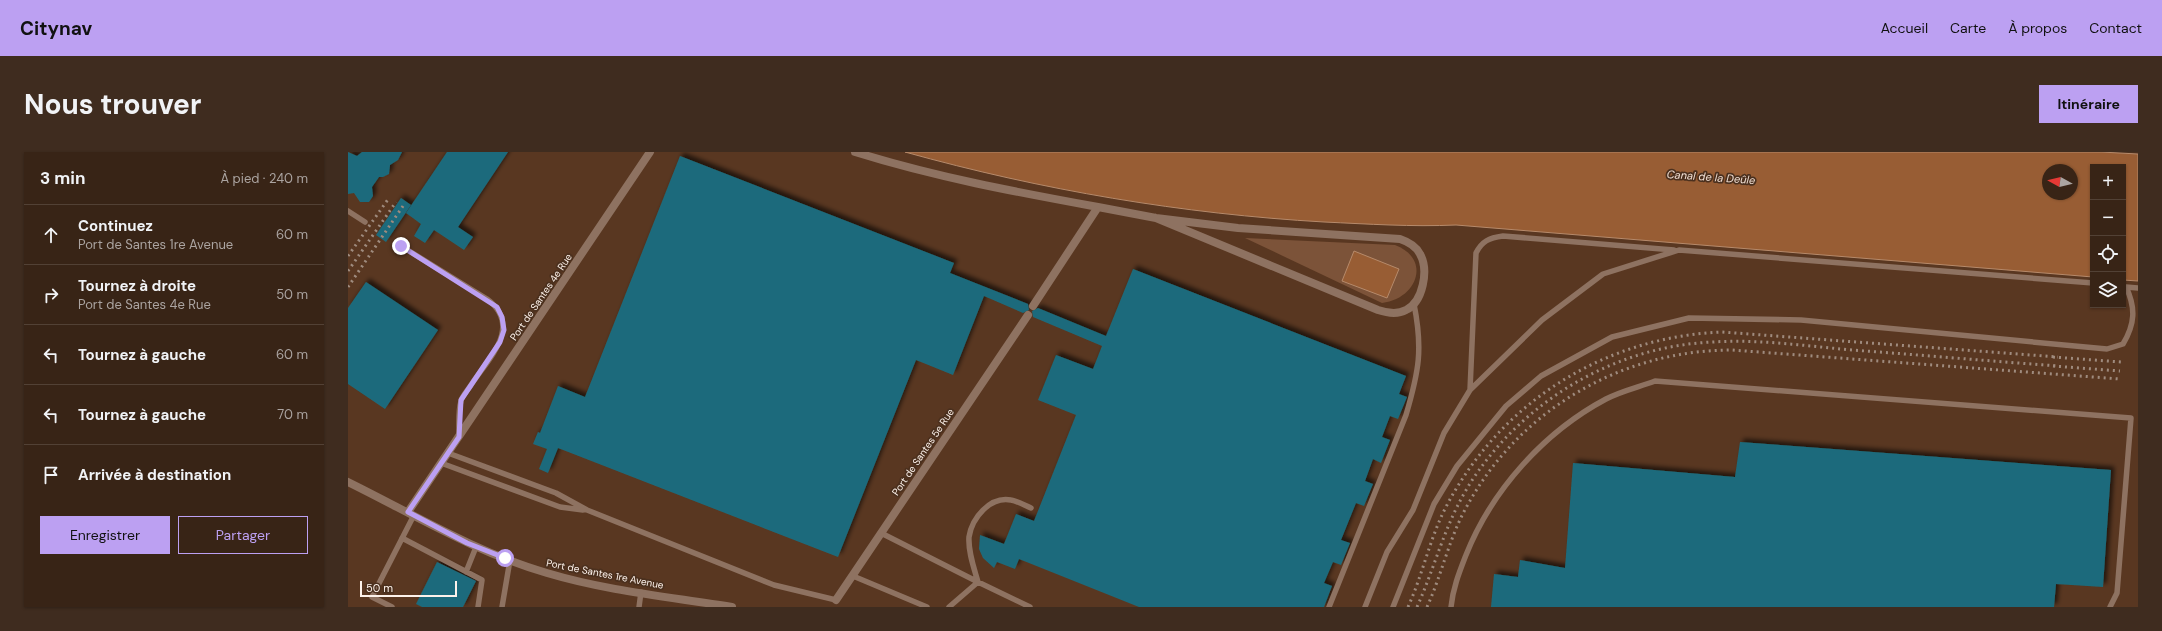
<!DOCTYPE html>
<html lang="fr">
<meta charset="utf-8">
<style>
:root{--surface:#382416;--page:#3f2c1f;--text:#f1f3f6;--muted:#aba4a1;--line:#524135;--accent:#bca0f2}
body{margin:0;font-family:"DM Sans",sans-serif;background:var(--page);color:var(--text)}
.controls{position:absolute;right:12px;top:12px;display:grid;overflow:hidden;border-radius:0px;box-shadow:0 1px 3px #0004}
.controls button{width:36px;height:36px;display:grid;place-items:center;padding:0;border:0;border-bottom:1px solid var(--line);background:var(--surface);color:var(--text);font:20px sans-serif}
.compass{position:absolute;left:1694px;top:12px;width:36px;height:36px;border-radius:50%;background:var(--surface);box-shadow:0 1px 3px #0004;rotate:278deg}
.scale{position:absolute;left:12px;bottom:10px;width:97px;box-sizing:border-box;padding-left:4px;border:2px solid #fdf2eb;border-top:0;font-size:11px;line-height:14px;white-space:nowrap;color:#fdf2eb;-webkit-text-stroke:3px #4b301e;paint-order:stroke}
.stop{position:absolute;width:12px;height:12px;margin:-9px;border:3px solid #bca0f2;border-radius:50%;background:#fff}
.stop.end{background:#bca0f2;border-color:#fff;box-shadow:0 1px 4px #0008}
.list{margin:0;padding:0;list-style:none}
h2{display:flex;justify-content:space-between;align-items:center;height:52px;margin:0;padding:0 16px;font-size:17px}
h2 small{font-size:13px;font-weight:400;color:var(--muted)}
.list li{display:grid;grid-template-columns:26px 1fr auto;gap:12px;align-items:center;box-sizing:border-box;height:60px;padding:0 16px;border-top:1px solid var(--line)}
.list b{display:block;font-size:15px;white-space:nowrap}
.list p{margin:0;font-size:13px;white-space:nowrap;color:var(--muted)}
.list em{font-size:13px;font-style:normal;color:var(--muted)}
.actions{display:flex;gap:8px;padding:12px 16px}
.actions a{flex:1;padding:9px 0;border:1px solid var(--accent);border-radius:0px;text-align:center;font-size:14px;color:var(--accent)}
.actions .main{background:var(--accent);color:#111}
.icon{flex:none;width:22px;height:22px;fill:none;stroke:currentColor;stroke-width:2;stroke-linecap:round;stroke-linejoin:round}
.map{position:relative;flex:none;width:1790px;height:455px;overflow:hidden;border-radius:0px}
header{display:flex;align-items:center;gap:24px;box-sizing:border-box;height:56px;padding:0 20px;background:var(--accent);color:#111}
header strong{font-size:19px}
nav{display:flex;gap:22px;margin-inline-start:auto;font-size:14px}
.intro{display:flex;align-items:center;justify-content:space-between;box-sizing:border-box;height:96px;padding:0 24px}
h1{margin:0;font-size:28px}
.button{padding:10px 18px;border-radius:0px;background:var(--accent);color:#111;font-size:14px;font-weight:700}
main{display:flex;gap:24px;padding:0 24px}
aside{flex:1;background:var(--surface);border-radius:0px;box-shadow:0 1px 3px #0004}
.map>svg:first-child{display:block}
.built{fill:#593721;fill-rule:evenodd}
.green{fill:#7c5339}
.water{fill:#985d34;stroke:#b68a6b;fill-rule:evenodd}
.building{fill:#1d6b7b;filter:url(#shadow)}
.lines{fill:none;stroke-linecap:round;stroke-linejoin:round}
.lane{stroke:#8e7261;stroke-width:5.5}
.street{stroke:#8e7261;stroke-width:8}
.rail{stroke:#9f8b7e;stroke-width:3;stroke-dasharray:2 4;stroke-linecap:butt}
.route{stroke:#bca0f2;stroke-width:5}
.labels{text-anchor:middle;dominant-baseline:central;stroke-width:3.5;stroke-linejoin:round;paint-order:stroke}
.street-label{font-size:10px;fill:#fdf2eb;stroke:#4b301e}
.water-label{font-size:11px;font-style:italic;fill:#f2e0d5;stroke:#4b301e}
</style>
<header>
<strong>Citynav</strong>
<nav><a>Accueil</a><a>Carte</a><a>À propos</a><a>Contact</a></nav>
</header>
<div class="intro"><h1>Nous trouver</h1><a class="button">Itinéraire</a></div>
<main>
<aside>
<h2>3 min<small>À pied · 240 m</small></h2>
<ul class="list">
<li><svg class="icon" aria-label="ahead" viewBox="0 0 24 24"><path d="M12 20V5M6 11l6-6 6 6"/></svg><div><b>Continuez</b><p>Port de Santes 1re Avenue</p></div><em>60 m</em></li>
<li><svg class="icon" aria-label="right" viewBox="0 0 24 24"><path d="M7 20v-9h11M14 6l5 5-5 5"/></svg><div><b>Tournez à droite</b><p>Port de Santes 4e Rue</p></div><em>50 m</em></li>
<li><svg class="icon" aria-label="left" viewBox="0 0 24 24"><path d="M17 20v-9H6M10 6l-5 5 5 5"/></svg><div><b>Tournez à gauche</b></div><em>60 m</em></li>
<li><svg class="icon" aria-label="left" viewBox="0 0 24 24"><path d="M17 20v-9H6M10 6l-5 5 5 5"/></svg><div><b>Tournez à gauche</b></div><em>70 m</em></li>
<li><svg class="icon" aria-label="arrive" viewBox="0 0 24 24"><path d="M6 21V4h12l-3 4 3 4H6"/></svg><div><b>Arrivée à destination</b></div></li>
</ul>
<div class="actions"><a class="main">Enregistrer</a><a>Partager</a></div>
</aside>
<div class="map">
<svg width="1790" height="455" viewBox="0 0 1790 455">
<defs>
<filter id="shadow"><feDropShadow dx="3.5" dy="-3.5" stdDeviation="2" flood-color="#0009"/></filter>
</defs>
<rect width="100%" height="100%" fill="#4b301e"/>
<path class="built" d="M0 0H1221L1745 15V153H1775V18L1790 19V455H0ZM1700 18H1724V42H1700Z"/>
<path class="green" d="M897 86 1047 93C1084 107 1069 147 1034 151Z"/>
<path class="water" d="M557 0H1753L1790 2V129L1775 128V15H1745V125L1108 73C1064 75 1020 72 976 70 835 62 693 38 557 0ZM1700 18H1724V42H1700Z
M1006 99 1051 117 1039 146 994 129Z"/>
<path class="building" d="M0 0 9 4 14 0H54L50 8 42 13 41 22 35 25H31L24 35 25 44 21 50H12L6 41 0 42Z
M99 0H160L110 75 125 85 116 98 86 78 77 91 66 84 73 72 58 61Z
M332 4 606 111 602 121 680 152 681 158 675 161 636 144 605 223 568 208 490 405 210 296 200 321 191 317 199 297 185 292 190 280 192 281 210 234 237 245Z
M53 46 63 53 38 90 28 83Z
M785 117 1058 224 1051 242 1059 245 1050 267 1042 264 1034 285 1042 288 1033 311 1025 307 1017 329 1025 332 1016 354 1008 351 993 388 1002 391 993 413 985 410 976 431 984 434 976 455H791L671 407 667 417 649 410 646 416 635 406 631 397 632 383 656 392 668 362 686 369 728 263 690 248 708 203 745 217 754 194 685 165 684 159 690 156 758 184Z
M18 130 90 178 37 257 0 232V156Z
M1392 290 1763 318 1755 435 1708 432 1706 455H1143L1146 422 1170 425 1172 408 1217 416 1225 311 1387 325Z
M89 410 128 429 115 455H74L68 452Z"/>
<g class="lines">
<path class="lane" d="M0 59 17 70
M53 94 139 147C175 174 141 206 123 233 120 238 114 244 113 249 110 259 111 272 111 283
M1778 135 1790 136
M1122 238 1128 101C1134 89 1141 86 1155 84L1326 98
M100 301 208 341 239 358 426 433 488 448
M93 311 212 355 235 358
M533 381 630 430C626 416 620 400 621 385 624 366 642 344 663 348 669 349 676 353 683 356
M54 386 134 428 130 455
M118 420 128 395
M505 424 579 455
M44 455 24 445 66 363
M154 455 162 408
M291 455 293 440
M601 455 630 430 682 455
M981 455 1058 263C1071 219 1075 197 1066 152
M1017 455 1039 400 1065 358 1096 281 1122 238 1194 168 1255 122 1331 98 1745 131
M1045 455 1086 352 1109 314 1158 254 1193 224 1264 185 1341 166 1453 168 1759 197 1775 192C1787 172 1788 156 1778 135H1775
M1103 455C1105 436 1111 421 1118 403 1144 338 1196 280 1258 247 1273 239 1291 235 1307 229L1783 266 1769 441 1762 455"/>
<path class="street" d="M507 0C587 25 668 40 750 55
M685 154 750 55 808 66 890 76 1052 87C1061 90 1068 94 1072 102 1081 118 1075 150 1058 158 1049 163 1039 161 1030 158L808 66
M0 330C65 362 129 401 199 421 259 439 323 445 384 455
M60 360 302 0
M488 448 680 163"/>
<path class="rail" d="M0 104 41 46
M0 119 48 50
M0 135 55 54
M1705 205 1773 210
M1705 214 1772 219
M1060 455C1075 422 1082 385 1099 353 1154 249 1257 185 1374 180L1710 205
M1069 455C1090 408 1098 365 1129 321 1183 244 1271 194 1365 190 1411 187 1458 194 1504 198 1573 203 1641 209 1710 214
M1079 455C1094 422 1101 386 1119 354 1172 257 1275 198 1384 198L1772 227"/>
</g>
<g class="lines">
<path class="route" d="M53 94 149 155 154 165 156 178 152 190 113 248 111 285 60 360 119 391 157 406"/>
</g>
<g class="labels">
<g class="street-label">
<text transform="translate(193 145) rotate(-56)">Port de Santes 4e Rue</text>
<text transform="translate(575 300) rotate(-56)">Port de Santes 5e Rue</text>
<text transform="translate(257 422) rotate(11)">Port de Santes 1re Avenue</text>
</g>
<g class="water-label">
<text transform="translate(1363 25) rotate(4)">Canal de la Deûle</text>
</g>
</g>
</svg>
<div class="controls">
<button>+</button>
<button>−</button>
<button><svg class="icon" aria-label="locate" viewBox="0 0 24 24"><circle cx="12" cy="12" r="6"/><path d="M12 2v4M12 18v4M2 12h4M18 12h4"/></svg></button>
<button><svg class="icon" aria-label="layers" viewBox="0 0 24 24"><path d="M12 4l9 5-9 5-9-5zM3 14l9 5 9-5"/></svg></button>
</div>
<svg class="compass" viewBox="-18 -18 36 36"><path d="M0-13l5 13h-10z" fill="#e53935"/><path d="M0 13l5-13h-10z" fill="#aba4a1"/></svg>
<div class="scale">50 m</div>
<div class="stop" style="left:157px;top:406px"></div>
<div class="stop end" style="left:53px;top:94px"></div>
</div>
</main>
